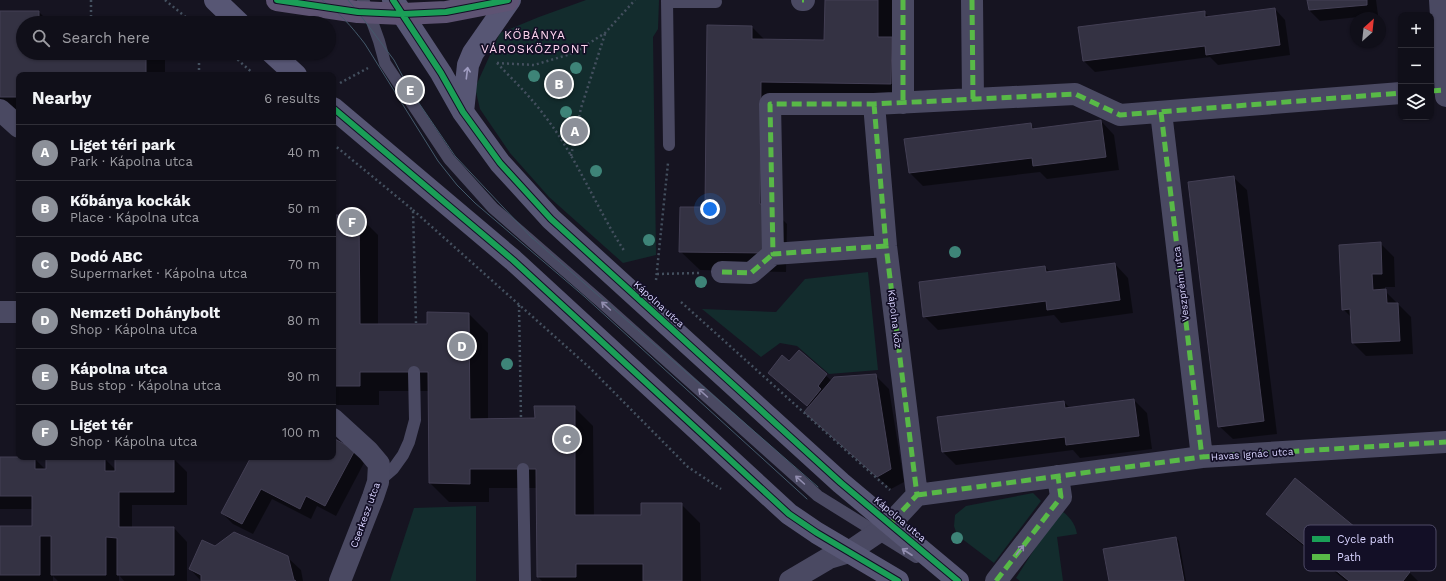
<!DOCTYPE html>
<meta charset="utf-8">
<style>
:root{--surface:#100f19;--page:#1e1d26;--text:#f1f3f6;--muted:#9c9ca2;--line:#302f38;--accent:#8c9099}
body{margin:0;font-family:"Work Sans",sans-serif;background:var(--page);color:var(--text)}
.controls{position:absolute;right:12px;top:12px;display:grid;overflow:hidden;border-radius:8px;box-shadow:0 1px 3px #0004}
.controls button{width:36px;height:36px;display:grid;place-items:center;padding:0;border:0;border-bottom:1px solid var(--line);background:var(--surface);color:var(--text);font:20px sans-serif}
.compass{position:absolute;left:1350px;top:12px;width:36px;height:36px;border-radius:50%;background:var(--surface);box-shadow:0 1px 3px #0004;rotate:27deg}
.you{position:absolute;left:710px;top:209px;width:14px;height:14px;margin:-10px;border:3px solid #fff;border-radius:50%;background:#1a73e8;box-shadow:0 0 0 6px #1a73e833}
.badge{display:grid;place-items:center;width:26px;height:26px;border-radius:50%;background:var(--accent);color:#fff;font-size:13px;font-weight:700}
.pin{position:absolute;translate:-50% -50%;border:2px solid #fff;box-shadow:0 1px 4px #0006}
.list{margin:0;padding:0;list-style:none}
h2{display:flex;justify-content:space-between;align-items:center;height:52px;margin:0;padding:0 16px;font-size:17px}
h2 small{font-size:13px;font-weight:400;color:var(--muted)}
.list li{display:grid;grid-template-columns:26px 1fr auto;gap:12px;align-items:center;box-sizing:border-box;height:56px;padding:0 16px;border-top:1px solid var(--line)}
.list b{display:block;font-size:15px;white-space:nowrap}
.list p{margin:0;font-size:13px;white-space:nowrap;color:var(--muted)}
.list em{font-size:13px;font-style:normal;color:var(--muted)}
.icon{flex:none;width:22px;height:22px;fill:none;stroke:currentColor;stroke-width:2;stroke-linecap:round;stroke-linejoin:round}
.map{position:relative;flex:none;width:1446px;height:581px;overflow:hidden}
.search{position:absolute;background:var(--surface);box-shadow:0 1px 3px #0004;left:16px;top:16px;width:320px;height:44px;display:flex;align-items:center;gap:10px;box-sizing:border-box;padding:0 14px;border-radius:22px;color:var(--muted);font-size:15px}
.panel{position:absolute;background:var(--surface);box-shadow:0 1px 3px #0004;left:16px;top:72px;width:320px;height:388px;border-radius:8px}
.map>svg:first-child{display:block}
.green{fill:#132c2d}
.shadow{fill:#0007}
.building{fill:#343243;stroke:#433f54}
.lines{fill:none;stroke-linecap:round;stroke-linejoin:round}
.path{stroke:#44505f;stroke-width:2.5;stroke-dasharray:2 3;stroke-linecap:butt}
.lane{stroke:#4a4962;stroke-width:12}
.street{stroke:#4a4962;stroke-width:22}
.secondary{stroke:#575674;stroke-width:22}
.primary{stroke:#5e5373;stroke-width:22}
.tram{stroke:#43596b;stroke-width:1}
.quiet{stroke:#58b947;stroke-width:5;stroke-dasharray:10 5;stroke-linecap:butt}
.cycleway-casing{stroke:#130f26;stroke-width:8}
.cycleway{stroke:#1a9f57;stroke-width:6}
.tree{fill:#3e8478}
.oneway{stroke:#9e9bc0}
.oneway2{stroke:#928eb0}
.labels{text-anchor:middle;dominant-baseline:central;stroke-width:3.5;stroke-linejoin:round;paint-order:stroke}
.street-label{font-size:10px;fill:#d9d4ff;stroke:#130f26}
.quarter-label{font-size:12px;letter-spacing:1px;fill:#ffd6f0;stroke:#130f26}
.key{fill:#130f26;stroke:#4e4a67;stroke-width:1}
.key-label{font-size:11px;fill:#d9d4ff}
</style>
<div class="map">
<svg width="1446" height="581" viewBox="0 0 1446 581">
<rect width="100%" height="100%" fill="#161421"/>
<path class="green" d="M586 0H659L658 29 653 37 656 255 623 263 549 197 510 153 480 109 475 88 500 33 539 17Z
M868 272 878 370 829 374 797 346 780 343 761 357 702 309 776 312 805 279Z
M1033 493 1041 501 994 563 957 535 954 526 955 515 966 506Z
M476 506V581H390L414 508Z
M1060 509C1069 517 1075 522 1077 534L1057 537 1063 581H1020L1016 578Z"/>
<path class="shadow" d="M826 0H897L910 103 780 101 779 216 787 224 786 272 700 270 680 251 706 208 752 27 765 40 825 41Z
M1308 0H1376L1378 15 1320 21 1309 10Z
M1275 9 1285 20 1290 55 1218 65 1210 57 1095 72 1084 61 1079 28 1204 12 1210 18Z
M0 12H39L50 23H23V53H165V75H19V115H17L0 99Z
M1101 121 1114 135 1119 170 1047 179 1040 172 923 186 910 173 905 140 1030 124 1036 130Z
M1233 177 1247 190 1277 434 1233 439 1219 426Z
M333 216H359L378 235V325H428L469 314 488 333V420L536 419 574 407 593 426 594 516H642L681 504 700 523 701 581H542L538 577 537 488H489V502H449L430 483V391H379V405H337L333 401Z
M1380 243 1394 257 1395 287H1385V291L1411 317 1413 354 1366 356 1353 343 1351 317 1343 309Z
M1115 264 1128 278 1133 313 1061 323 1054 315 938 330 924 316 1045 267 1051 273Z
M799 352 832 381 875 375 889 389 904 482 891 489 819 426 806 412 810 408 776 380Z
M1134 400 1147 413 1152 449 1080 458 1073 450 956 465 943 452 1064 402 1070 408Z
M333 439 354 451 365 461 336 516 317 506 311 519 272 499 253 534 233 524 222 513 252 457H333Z
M0 458H34L47 471 105 459 116 470 173 458 187 472V505H132V528H174L187 542V581H124L119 575V581H58L53 576V581H0V527H33V509H0Z
M1295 479 1410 573 1418 581H1346L1284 530 1267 514Z
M1176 538 1179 541 1186 581H1110Z
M287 557 301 570 303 581H201L190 569Z"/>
<path class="building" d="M825 0H878V37H892L891 84 761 82 760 204H768L767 253 679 252 680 207H705L707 25 752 26V39L824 40Z
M1307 0H1367V5L1309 10Z
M1275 8 1280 45 1206 55 1205 46 1083 61 1078 27 1205 11V17Z
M0 11H39V23H23V53H146V75H19V97H0Z
M1101 120 1106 157 1033 166 1032 158 909 173 904 139 1031 123 1032 129Z
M1234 176 1264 421 1218 427 1188 182Z
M333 215H359L360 324H427V312L469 313 470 419 535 418 534 406H575V515H641V503H682V581H643V564H576V577H537L536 469H470V484L429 483 428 372H360V386H333Z
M1381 242 1382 274H1372L1373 290 1386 289 1387 303H1398L1400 341 1352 343 1350 309 1342 310 1339 245Z
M1115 263 1120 300 1047 310 1046 301 923 317 919 282 1045 266 1046 272Z
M799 350 827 374 818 386 821 389 807 406 768 373 782 355 789 361Z
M876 374 891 469 877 477 804 412 834 377Z
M1134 399 1139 436 1066 445 1065 437 942 452 937 417 1064 401 1065 408Z
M333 438 355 450 325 506 306 496 300 509 261 489 242 524 221 513 251 457H333Z
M0 457H35V469H46V457L105 458V471H115V458L174 457V492H119V527H174V575H117V538L106 537V575H51V536H40V575H0V526H32V496H0Z
M1295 478 1410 572 1403 581H1349L1266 514Z
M234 532 288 556 294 580 296 581H201V575L189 569 202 540 215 546Z
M1176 537 1184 581H1109L1103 549Z"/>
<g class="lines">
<path class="path" d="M91 0V23
M165 0 193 23
M230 53 255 75
M497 63C513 80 530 96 544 115 577 157 596 208 625 252
M497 63 534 65 574 53 605 33 635 0
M199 75V53
M340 83 368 68
M333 144 413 210 416 323
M571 156 581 108 605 34
M413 210 590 368 688 467 721 489
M657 274 699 273
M656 280 668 163
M681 302 890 490
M519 305 521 419"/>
<path class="lane" d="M363 0 369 13 379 41 385 63 449 159 493 208 600 301 818 496 916 557
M667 0 669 145
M667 2H716
M523 469 525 581
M378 482 393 469 403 455 409 442 415 420 414 372"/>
<path class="street" d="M802 0H804
M903 0V103
M972 0 973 99
M1440 0 1446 96
M0 110 19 127
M1161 112 1202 457
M886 246 773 254 770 104H874L1075 94 1120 115 1401 93
M722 272 751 273 773 254
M0 312H19
M333 419 368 451 379 464 378 482 373 497 340 581
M917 495 1202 457 1446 442
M790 581 829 558 849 552 890 524 917 495 886 246 874 104
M996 581 1061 497 1058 476"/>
<path class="secondary" d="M215 0 239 23
M393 0 441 73 463 112 500 163 551 219 841 483 958 581
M272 53 296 75
M333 108 513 260 789 514 817 533 898 581
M463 112 468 65 473 53 510 0"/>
<path class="primary" d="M277 0 358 12 403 14 446 12 508 0"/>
<path class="tram" d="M322 0C339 12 352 27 365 44L438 161 457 185 475 203 585 297 807 499
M348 0 358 12 394 60 410 90 455 156 533 239
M529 235 818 487"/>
<path class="quiet" d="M802 0H804
M903 0V103
M972 0 973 99
M1431 91 1446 90
M874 104 886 246 917 495 890 524
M1161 112 1202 457
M886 246 773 254 770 104H874L1075 94 1120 115 1401 93
M722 272 751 273 773 254
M917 495 1202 457 1446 442
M996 581 1061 497 1058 476"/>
<g class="cycleway-casing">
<path id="cycleway" d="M277 0 358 12 403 14 446 12 508 0
M393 0 441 73 463 112 500 163 551 219 841 483 958 581
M333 108 513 260 789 514 817 533 898 581"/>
</g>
<use href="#cycleway" class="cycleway"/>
</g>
<g class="tree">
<circle cx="576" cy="68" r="6"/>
<circle cx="534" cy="76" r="6"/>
<circle cx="566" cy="112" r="6"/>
<circle cx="596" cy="171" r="6"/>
<circle cx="649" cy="240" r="6"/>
<circle cx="955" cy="252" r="6"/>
<circle cx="701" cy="282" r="6"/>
<circle cx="507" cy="364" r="6"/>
<circle cx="957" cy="538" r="6"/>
</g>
<defs><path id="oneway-shaft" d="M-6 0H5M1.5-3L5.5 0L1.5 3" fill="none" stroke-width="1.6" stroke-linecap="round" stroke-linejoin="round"/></defs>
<use class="oneway" href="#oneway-shaft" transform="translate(467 73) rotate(-83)"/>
<g class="oneway2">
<use href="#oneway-shaft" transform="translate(606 306) rotate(-138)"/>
<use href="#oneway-shaft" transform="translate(703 393) rotate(-138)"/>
<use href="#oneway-shaft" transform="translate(800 480) rotate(-138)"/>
<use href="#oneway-shaft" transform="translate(1020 550) rotate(-52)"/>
<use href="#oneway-shaft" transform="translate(907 552) rotate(-147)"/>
</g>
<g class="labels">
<g class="street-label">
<text transform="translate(1181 284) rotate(-97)">Veszprémi utca</text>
<text transform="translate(659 304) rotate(42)">Kápolna utca</text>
<text transform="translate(895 319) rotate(83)">Kápolna köz</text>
<text transform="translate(1252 454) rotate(-4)">Havas Ignác utca</text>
<text transform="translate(365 515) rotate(-70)">Cserkesz utca</text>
<text transform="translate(900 519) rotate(40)">Kápolna utca</text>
</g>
<g class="quarter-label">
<text x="535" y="35">KŐBÁNYA<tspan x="535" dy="14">VÁROSKÖZPONT</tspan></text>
</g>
</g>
<rect x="1304" y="525" width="132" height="46" rx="6" class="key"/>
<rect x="1312" y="536" width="18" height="6" fill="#1a9f57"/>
<rect x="1312" y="554" width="18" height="6" fill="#58b947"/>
<g class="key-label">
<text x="1337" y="543">Cycle path</text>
<text x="1337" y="561">Path</text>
</g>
</svg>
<div class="controls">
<button>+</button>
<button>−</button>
<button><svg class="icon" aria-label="layers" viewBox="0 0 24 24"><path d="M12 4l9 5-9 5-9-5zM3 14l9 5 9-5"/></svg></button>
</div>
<svg class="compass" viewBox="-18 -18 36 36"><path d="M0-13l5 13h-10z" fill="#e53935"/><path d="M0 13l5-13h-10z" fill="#9c9ca2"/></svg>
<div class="you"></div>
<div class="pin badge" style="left:575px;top:131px">A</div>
<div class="pin badge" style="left:559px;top:84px">B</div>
<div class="pin badge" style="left:567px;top:439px">C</div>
<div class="pin badge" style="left:462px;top:346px">D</div>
<div class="pin badge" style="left:410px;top:90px">E</div>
<div class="pin badge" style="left:352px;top:222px">F</div>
<div class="search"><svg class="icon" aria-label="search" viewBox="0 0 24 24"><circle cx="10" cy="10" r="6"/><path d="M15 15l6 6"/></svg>Search here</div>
<section class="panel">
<h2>Nearby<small>6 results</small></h2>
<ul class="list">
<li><span class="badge">A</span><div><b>Liget téri park</b><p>Park · Kápolna utca</p></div><em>40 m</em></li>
<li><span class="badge">B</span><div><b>Kőbánya kockák</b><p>Place · Kápolna utca</p></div><em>50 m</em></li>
<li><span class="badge">C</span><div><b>Dodó ABC</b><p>Supermarket · Kápolna utca</p></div><em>70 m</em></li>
<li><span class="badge">D</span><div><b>Nemzeti Dohánybolt</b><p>Shop · Kápolna utca</p></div><em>80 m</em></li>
<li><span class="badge">E</span><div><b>Kápolna utca</b><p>Bus stop · Kápolna utca</p></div><em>90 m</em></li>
<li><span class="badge">F</span><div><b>Liget tér</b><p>Shop · Kápolna utca</p></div><em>100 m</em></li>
</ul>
</section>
</div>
